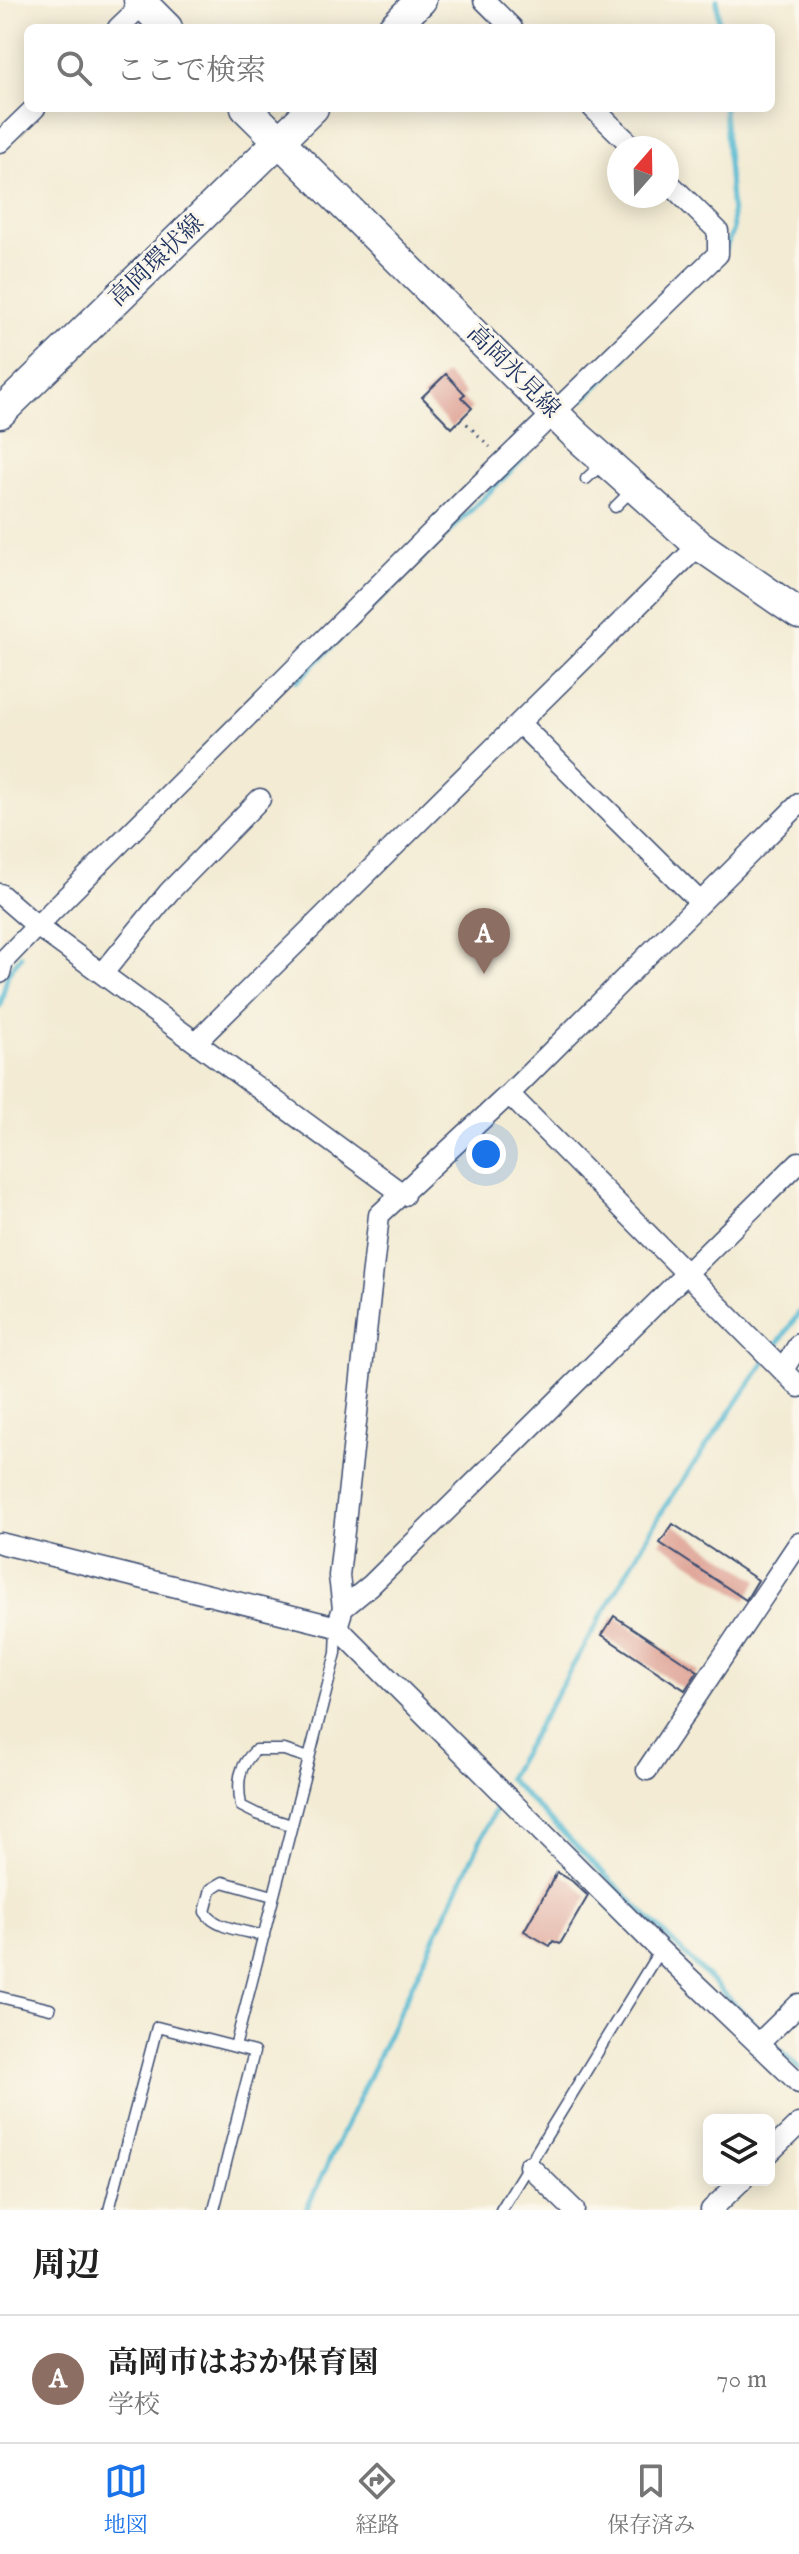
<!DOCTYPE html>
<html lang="ja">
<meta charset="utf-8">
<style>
:root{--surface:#fff;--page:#f6f6f6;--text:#222;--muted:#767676;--line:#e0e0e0;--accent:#1a73e8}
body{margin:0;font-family:"IM FELL English","Noto Serif JP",serif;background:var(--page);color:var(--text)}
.controls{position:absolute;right:24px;bottom:24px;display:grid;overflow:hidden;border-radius:12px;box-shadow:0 4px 20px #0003}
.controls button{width:72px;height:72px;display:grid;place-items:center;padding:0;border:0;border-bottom:2px solid var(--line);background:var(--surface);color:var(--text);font:40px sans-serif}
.compass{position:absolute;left:607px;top:136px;width:72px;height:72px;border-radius:50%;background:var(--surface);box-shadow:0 4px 20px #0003;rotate:20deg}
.you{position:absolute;left:486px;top:1154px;width:28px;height:28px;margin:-20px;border:6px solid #fff;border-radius:50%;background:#1a73e8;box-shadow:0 0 0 12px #1a73e833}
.badge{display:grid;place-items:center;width:52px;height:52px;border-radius:50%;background:var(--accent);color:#fff;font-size:26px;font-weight:700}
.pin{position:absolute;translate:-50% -66px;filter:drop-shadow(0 2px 4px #0008)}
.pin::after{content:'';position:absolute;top:42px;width:28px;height:24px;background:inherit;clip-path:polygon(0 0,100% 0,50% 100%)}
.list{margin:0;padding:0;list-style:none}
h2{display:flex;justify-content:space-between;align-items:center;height:104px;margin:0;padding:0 32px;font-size:34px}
h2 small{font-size:26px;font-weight:400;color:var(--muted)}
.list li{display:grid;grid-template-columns:52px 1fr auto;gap:24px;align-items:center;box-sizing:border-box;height:128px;padding:0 32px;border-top:2px solid var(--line)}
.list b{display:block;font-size:30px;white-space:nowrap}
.list p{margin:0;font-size:26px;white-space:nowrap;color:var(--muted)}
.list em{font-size:26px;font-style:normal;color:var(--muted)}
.icon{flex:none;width:44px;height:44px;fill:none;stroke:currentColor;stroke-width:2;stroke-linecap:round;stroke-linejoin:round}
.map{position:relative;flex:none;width:799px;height:2210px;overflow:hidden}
.search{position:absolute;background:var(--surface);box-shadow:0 4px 20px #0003;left:24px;right:24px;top:24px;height:88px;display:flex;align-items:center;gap:20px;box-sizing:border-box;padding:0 28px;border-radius:12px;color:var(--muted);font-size:30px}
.sheet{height:232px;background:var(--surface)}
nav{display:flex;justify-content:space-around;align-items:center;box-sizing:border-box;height:112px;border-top:2px solid var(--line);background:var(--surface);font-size:22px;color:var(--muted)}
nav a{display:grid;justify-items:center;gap:4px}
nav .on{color:var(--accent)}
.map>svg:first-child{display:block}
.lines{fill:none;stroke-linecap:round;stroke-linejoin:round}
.stream{stroke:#54b9d2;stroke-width:5}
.building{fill:#dd9f92}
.service-casing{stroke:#3b4b70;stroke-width:13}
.minor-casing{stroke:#3b4b70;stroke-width:23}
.primary-casing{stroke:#3b4b70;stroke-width:33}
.path{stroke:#3b4b70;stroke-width:3;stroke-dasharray:2 6;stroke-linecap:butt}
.service{stroke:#fff;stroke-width:10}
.minor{stroke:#fff;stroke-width:20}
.primary{stroke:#fff;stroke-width:30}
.labels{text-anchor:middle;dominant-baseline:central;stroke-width:6;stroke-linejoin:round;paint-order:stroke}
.street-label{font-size:24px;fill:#1b2f5e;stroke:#fbf7ec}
</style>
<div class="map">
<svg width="799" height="2210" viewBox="0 0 799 2210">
<rect width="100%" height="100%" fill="#fbf7ec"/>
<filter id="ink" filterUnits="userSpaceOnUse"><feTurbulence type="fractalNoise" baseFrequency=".0125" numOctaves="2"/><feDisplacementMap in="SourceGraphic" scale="16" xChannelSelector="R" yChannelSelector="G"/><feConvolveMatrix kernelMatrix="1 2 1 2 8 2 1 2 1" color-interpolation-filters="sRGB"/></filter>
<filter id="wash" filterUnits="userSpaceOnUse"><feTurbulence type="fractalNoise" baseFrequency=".006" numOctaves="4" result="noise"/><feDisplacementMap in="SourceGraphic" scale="32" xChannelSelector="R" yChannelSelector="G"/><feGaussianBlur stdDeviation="1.8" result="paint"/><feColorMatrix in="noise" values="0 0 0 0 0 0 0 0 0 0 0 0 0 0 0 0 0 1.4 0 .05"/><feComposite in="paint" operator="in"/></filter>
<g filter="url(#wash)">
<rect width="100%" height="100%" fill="#f3ebd3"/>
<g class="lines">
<path class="stream" d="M717 0 719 28
M724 108 733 229 726 248
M584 399 626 357
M297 681 525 457
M0 1006 8 973 21 956
M772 1352 799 1313
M762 2031 508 1778 664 1508 766 1360
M769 2038 799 2068
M306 2210 498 1803"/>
</g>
<g id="blocks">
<path class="building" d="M446 374 465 394 461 397 472 408 452 428 422 397Z
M673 1524 758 1580 746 1600 660 1543Z
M614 1616 698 1671 685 1690 602 1635Z
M557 1872 572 1881 588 1896 560 1944 553 1941 550 1946 524 1931Z"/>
</g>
</g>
<g filter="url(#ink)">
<use href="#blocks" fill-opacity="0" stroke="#3b4b70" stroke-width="2"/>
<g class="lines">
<g class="service-casing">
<path id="service" d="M586 479 602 464
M615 507 633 489
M291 1825 257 1814 241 1806C237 1782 238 1766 256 1750H284L309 1758
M264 1936C246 1931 215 1929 205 1912L211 1889 223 1882 273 1896
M0 1997 50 2009
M109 2210 157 2027 235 2047
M214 2210 254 2052 235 2047 336 1653 337 1629
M501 2210 660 1950"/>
</g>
<g class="minor-casing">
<path id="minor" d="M484 0 512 28
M118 28 143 4
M593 108 634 148
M0 142 35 108
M519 723 700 902
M0 894 37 926 404 1195
M0 973 3 961 37 926 466 498 718 254V231L667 181
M103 973 169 892 260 799
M196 1042 699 545
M509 1094 799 1387
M783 1370 799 1344
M0 1543 337 1627 660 1950 799 2083
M343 1608 371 1585 799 1162
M337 1627 343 1608 339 1576 379 1215 509 1094 799 804
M647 1770 799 1543
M758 2044 799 2004
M769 2153 799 2124
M529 2166 574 2210
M711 2210 742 2180"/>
</g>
<g class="primary-casing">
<path id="primary" d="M139 0 167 28
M393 28 421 0
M246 108 576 435 699 545 799 614
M0 413 313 108"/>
</g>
<path class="path" d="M461 418 490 447"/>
<use href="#service" class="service"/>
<use href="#minor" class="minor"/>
<use href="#primary" class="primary"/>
</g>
</g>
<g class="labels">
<g class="street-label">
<text transform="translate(157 261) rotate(-44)">高岡環状線</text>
<text transform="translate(513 372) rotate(45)">高岡氷見線</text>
</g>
</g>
</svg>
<div class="controls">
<button><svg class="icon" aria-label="layers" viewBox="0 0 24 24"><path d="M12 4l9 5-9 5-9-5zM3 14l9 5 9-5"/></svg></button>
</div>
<svg class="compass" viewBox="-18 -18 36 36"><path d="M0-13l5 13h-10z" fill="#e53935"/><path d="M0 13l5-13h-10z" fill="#767676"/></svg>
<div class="you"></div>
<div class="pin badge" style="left:484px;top:974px;background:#8d6e63">A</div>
<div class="search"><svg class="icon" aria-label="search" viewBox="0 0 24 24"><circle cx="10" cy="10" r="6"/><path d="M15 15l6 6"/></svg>ここで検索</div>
</div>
<section class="sheet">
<h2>周辺<small></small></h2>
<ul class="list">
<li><span class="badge" style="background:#8d6e63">A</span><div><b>高岡市はおか保育園</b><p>学校</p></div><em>70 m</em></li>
</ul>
</section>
<nav>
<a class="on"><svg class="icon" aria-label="map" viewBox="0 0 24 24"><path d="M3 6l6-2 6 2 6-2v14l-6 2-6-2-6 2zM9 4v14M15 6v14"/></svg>地図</a>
<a><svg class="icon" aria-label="directions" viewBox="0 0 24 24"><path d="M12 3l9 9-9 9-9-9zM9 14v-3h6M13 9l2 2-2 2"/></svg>経路</a>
<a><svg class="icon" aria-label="saved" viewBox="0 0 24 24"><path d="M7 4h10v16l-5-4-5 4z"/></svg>保存済み</a>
</nav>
